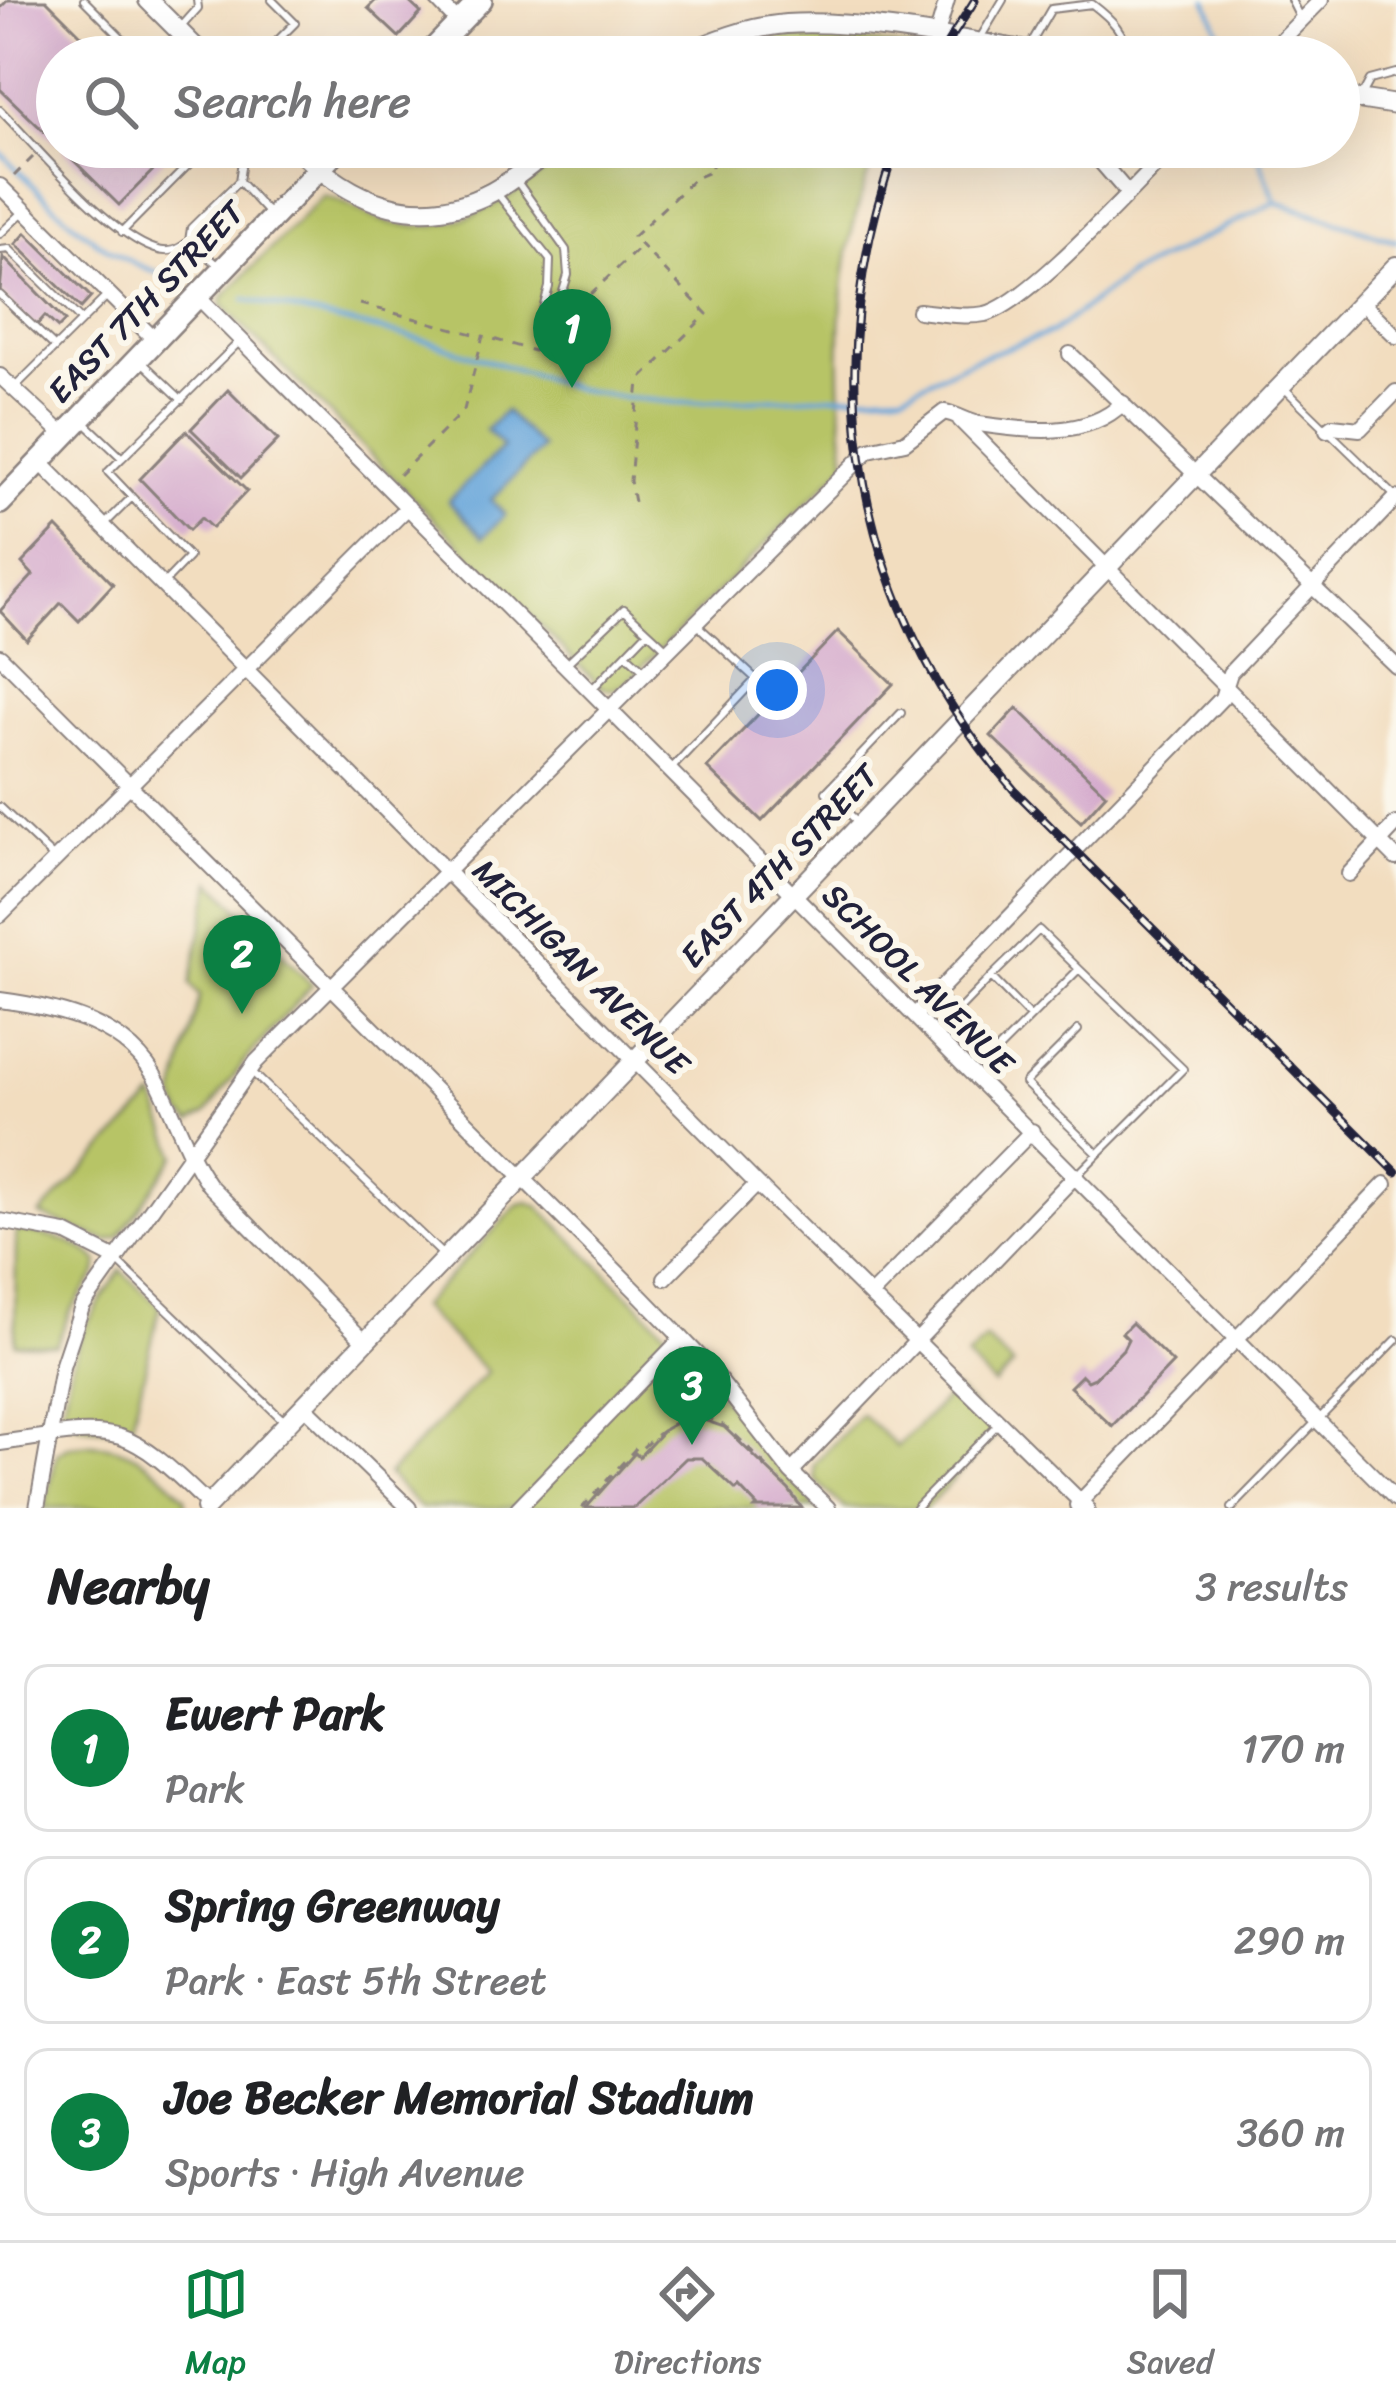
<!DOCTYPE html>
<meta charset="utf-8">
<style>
:root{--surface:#fff;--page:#f2f2f2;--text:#202124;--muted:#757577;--line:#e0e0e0;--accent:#0b8043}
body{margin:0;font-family:Sriracha,sans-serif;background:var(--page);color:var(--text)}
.you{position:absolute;left:777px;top:690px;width:42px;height:42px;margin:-30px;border:9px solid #fff;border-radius:50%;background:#1a73e8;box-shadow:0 0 0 18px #1a73e833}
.badge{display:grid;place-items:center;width:78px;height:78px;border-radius:50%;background:var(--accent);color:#fff;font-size:39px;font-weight:700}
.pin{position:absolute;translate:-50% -99px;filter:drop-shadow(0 3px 6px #0008)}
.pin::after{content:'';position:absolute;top:63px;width:42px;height:36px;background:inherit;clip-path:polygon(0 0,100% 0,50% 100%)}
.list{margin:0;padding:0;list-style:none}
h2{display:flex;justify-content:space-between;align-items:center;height:156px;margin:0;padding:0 48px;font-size:51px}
h2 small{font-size:39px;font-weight:400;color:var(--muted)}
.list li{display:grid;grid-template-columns:78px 1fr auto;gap:36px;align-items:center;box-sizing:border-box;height:168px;margin:0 24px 24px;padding:0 24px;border:3px solid var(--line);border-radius:24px}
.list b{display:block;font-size:45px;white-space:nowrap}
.list p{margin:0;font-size:39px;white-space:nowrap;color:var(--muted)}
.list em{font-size:39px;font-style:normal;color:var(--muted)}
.icon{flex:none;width:66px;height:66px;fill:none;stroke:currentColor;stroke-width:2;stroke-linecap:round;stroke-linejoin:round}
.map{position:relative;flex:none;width:1396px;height:1508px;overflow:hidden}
.search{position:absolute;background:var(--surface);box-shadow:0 12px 48px #0002;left:36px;right:36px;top:36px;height:132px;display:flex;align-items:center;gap:30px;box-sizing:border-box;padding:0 42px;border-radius:66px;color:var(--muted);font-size:45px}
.sheet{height:732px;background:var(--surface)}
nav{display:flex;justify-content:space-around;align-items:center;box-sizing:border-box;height:168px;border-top:3px solid var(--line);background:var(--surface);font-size:33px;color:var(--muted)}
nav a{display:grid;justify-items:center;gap:6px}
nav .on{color:var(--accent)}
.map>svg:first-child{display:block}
.green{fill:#b7c466;stroke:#6c7350;stroke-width:3}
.water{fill:#67a6da;stroke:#44648a;stroke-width:3}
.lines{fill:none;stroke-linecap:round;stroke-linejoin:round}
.stream{stroke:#67a6da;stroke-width:4.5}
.building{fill:#d5accd}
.lane-casing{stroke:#8a807d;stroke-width:10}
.street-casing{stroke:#8a807d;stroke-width:18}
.secondary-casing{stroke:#8a807d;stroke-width:22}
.primary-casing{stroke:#8a807d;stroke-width:26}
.path{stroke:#8a807d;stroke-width:3;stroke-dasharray:9 9;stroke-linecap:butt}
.lane{stroke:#fff;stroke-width:6}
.street{stroke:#fff;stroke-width:14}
.secondary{stroke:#fff;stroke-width:18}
.primary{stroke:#fff;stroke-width:21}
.rail-casing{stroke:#22223b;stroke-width:9}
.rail{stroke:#fbf7ec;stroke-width:4.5;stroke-dasharray:14;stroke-linecap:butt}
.labels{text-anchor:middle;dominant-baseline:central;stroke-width:12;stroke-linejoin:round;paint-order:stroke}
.street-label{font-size:33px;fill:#22223b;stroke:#fbf7ec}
</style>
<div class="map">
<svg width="1396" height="1508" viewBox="0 0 1396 1508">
<rect width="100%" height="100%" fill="#fbf7ec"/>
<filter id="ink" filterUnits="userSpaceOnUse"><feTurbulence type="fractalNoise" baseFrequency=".00833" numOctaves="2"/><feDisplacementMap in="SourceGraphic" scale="24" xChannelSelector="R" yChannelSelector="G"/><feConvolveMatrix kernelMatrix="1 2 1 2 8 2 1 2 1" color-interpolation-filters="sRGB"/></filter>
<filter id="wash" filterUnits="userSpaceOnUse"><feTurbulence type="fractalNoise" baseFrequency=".004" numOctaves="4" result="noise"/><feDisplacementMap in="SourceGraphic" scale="48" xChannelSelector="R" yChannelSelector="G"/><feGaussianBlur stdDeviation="2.7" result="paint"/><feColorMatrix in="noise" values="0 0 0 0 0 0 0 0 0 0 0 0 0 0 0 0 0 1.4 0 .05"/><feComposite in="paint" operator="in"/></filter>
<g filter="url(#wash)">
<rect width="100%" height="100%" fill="#f2ddbf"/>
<path class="green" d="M783 37H830L929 51 925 57H703L745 43Z
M576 147H879C835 247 834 357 846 464L625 684 612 690 601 687 221 304 223 297 323 196C344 200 363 215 383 221 459 243 521 190 576 147Z
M212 881 312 985 248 1057 206 1114 191 1122 181 1113 175 1096 200 996 190 984Z
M154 1097 176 1155 119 1237 107 1241 40 1215Z
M529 1202 539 1207 682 1347 774 1463 817 1508H420L388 1475 487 1372 420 1307 519 1204Z
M16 1230C43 1235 80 1240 98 1262L96 1274 70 1312 56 1345 15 1343Z
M121 1270 160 1307 130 1432C109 1425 75 1432 61 1416 73 1346 81 1328 121 1270Z
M986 1339 1013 1366 994 1385 967 1358Z
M955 1389 999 1432 926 1508H844L815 1480 814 1464 861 1414 897 1447Z
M90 1444C131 1445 158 1469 185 1497L186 1508H45L57 1454 68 1447Z"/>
<path class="water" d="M505 411 542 448 491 500 505 515 483 537 448 501 503 447 486 430Z"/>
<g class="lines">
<path class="stream" d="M1207 0 1227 52
M1255 147 1276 202 1396 241
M0 152C50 202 95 255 166 275
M245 299 428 341 577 389 621 397 680 403 903 393 972 360 1053 332 1129 275 1276 202"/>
</g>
<g id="blocks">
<path class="building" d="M8 0H46L103 57H57V144L0 89V8Z
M376 0H407L421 13 399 37 368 8Z
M315 38 335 57H296Z
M60 147H176L119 205Z
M26 233 91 297 81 308 16 244Z
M3 257 65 321 58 328 45 316 35 327 0 292Z
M228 390 278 440 241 478 191 429Z
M186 431 247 491 212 528 201 518 189 530 140 479Z
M57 527 113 584 79 621 61 603 27 640 0 611 33 575 22 563Z
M838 631 893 684 762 821 707 768Z
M1017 708 1106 794 1081 822 991 736Z
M1132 1323 1173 1363 1112 1426 1070 1387 1082 1375 1088 1381 1095 1378 1123 1349 1128 1339 1122 1333Z
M701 1419 724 1427 789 1490 802 1508H755L757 1506 739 1487 736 1490 702 1458H686L634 1508H586L635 1453 639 1457 665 1429 676 1423Z"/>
</g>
</g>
<g filter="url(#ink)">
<use href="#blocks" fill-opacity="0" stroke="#8a807d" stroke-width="3"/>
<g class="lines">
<g class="lane-casing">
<path id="lane" d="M84 0 141 57
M1291 0 1300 18
M181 27 198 8 197 0
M979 40 1003 0
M1029 47 1051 9 1092 4C1113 20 1124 31 1129 57
M261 57 295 23 272 0
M1362 95 1370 80 1396 73
M0 110C37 147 108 234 155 249 169 254 179 250 189 241
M234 147 242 161 239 181 268 213
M496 192 550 260 549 287 541 316 546 325 554 321 568 275 566 250 516 180
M122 232 206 147
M0 234 22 213
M0 250 9 249 82 321
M217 264 189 241 191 228 239 181
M0 295 54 346
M546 325 545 332 563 334 593 318
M141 361 182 400
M1283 387 1394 495
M14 388 106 297
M84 422 122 458 238 343
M122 458 108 472 189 557 163 584
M105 524 132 497
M626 654 645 671
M567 663 624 609 667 649
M591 690 647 632
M670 770 756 679 696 624
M0 807 54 858
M858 822 826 792 901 713
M938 995 995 1053 1079 969 1183 1069 1079 1173
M956 1013 991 977
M1030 1017 991 977 1039 930 1079 969
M1078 1030 1025 1083 1098 1154
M250 1070 443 1255
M116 1260 284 1421
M916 1508 997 1425
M1232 1508 1396 1340"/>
</g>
<g class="street-casing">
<path id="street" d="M437 0 459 23
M936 37 947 0
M1265 57 1321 0
M1088 147 1127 192
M0 186 155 340
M197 296 1396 1499
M1360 301 1396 336
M919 311C940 313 964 318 985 314 1029 304 1136 184 1174 147
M1070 354 1396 666
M0 376 64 435
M960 420 1396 858
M1327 430 1332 426 1360 429 1396 392
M39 461 757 1184 1087 1508
M0 656 642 1297 706 1363 791 1472 828 1508
M1349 874 1396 824
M0 915 408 507
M0 1000C61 1008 129 1024 159 1084 176 1118 187 1154 209 1185L365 1342
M916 1014 1222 698 1230 673 1396 498
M0 1221 65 1233 116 1259
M665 1278 757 1184
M872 1294 1032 1131
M304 1406 409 1508
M0 1443C117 1426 122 1420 209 1505
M791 1472 1076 1175
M1077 1505 1385 1184
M37 1508 62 1367 82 1307 256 1062 869 450 905 442 944 412C956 414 966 421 979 424 1026 431 1087 439 1123 403
M518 1508 682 1338"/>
</g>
<g class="secondary-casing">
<path id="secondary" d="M148 0 205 57
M678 57C712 41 748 27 786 24 872 19 979 44 1065 57
M1339 96 1396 105
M295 147C351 202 416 232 492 192 514 180 534 162 554 147
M206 1508 1396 266"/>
</g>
<g class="primary-casing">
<path id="primary" d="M426 57 481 0
M0 503 340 147"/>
</g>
<path class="path" d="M14 176 33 157
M360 304 481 336
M564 319 640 247
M399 475 464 410 483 336 534 351 541 344
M634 502 630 481 639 381 707 314 633 237 695 178 712 171V147
M658 1392 671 1422
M582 1508 635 1449 638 1452C701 1389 719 1418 771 1471"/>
<use href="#lane" class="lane"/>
<use href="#street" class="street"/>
<use href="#secondary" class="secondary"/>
<use href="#primary" class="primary"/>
<g class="rail-casing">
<path id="rail" d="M939 57 975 0
M896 147C814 377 855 604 1014 790L1396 1172"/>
</g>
<use href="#rail" class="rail"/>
</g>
</g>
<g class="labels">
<g class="street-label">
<text transform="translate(146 302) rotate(-46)">EAST 7TH STREET</text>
<text transform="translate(779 866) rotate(-46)">EAST 4TH STREET</text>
<text transform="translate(581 967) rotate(45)">MICHIGAN AVENUE</text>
<text transform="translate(918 979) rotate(45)">SCHOOL AVENUE</text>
</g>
</g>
</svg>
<div class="you"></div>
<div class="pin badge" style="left:572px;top:388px">1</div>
<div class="pin badge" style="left:242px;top:1014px">2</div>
<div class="pin badge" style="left:692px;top:1445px">3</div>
<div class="search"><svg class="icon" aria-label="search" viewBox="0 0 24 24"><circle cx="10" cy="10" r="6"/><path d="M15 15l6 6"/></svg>Search here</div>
</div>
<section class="sheet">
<h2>Nearby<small>3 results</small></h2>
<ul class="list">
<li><span class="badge">1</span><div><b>Ewert Park</b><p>Park</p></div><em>170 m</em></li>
<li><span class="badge">2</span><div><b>Spring Greenway</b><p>Park · East 5th Street</p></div><em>290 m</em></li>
<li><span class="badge">3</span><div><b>Joe Becker Memorial Stadium</b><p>Sports · High Avenue</p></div><em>360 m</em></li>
</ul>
</section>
<nav>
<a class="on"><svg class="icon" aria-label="map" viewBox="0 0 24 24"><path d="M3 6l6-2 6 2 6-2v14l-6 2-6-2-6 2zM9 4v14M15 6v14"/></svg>Map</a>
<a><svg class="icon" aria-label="directions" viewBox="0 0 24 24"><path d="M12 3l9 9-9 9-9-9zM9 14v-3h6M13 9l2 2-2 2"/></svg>Directions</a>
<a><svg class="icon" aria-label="saved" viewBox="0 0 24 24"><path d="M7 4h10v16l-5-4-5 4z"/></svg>Saved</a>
</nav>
